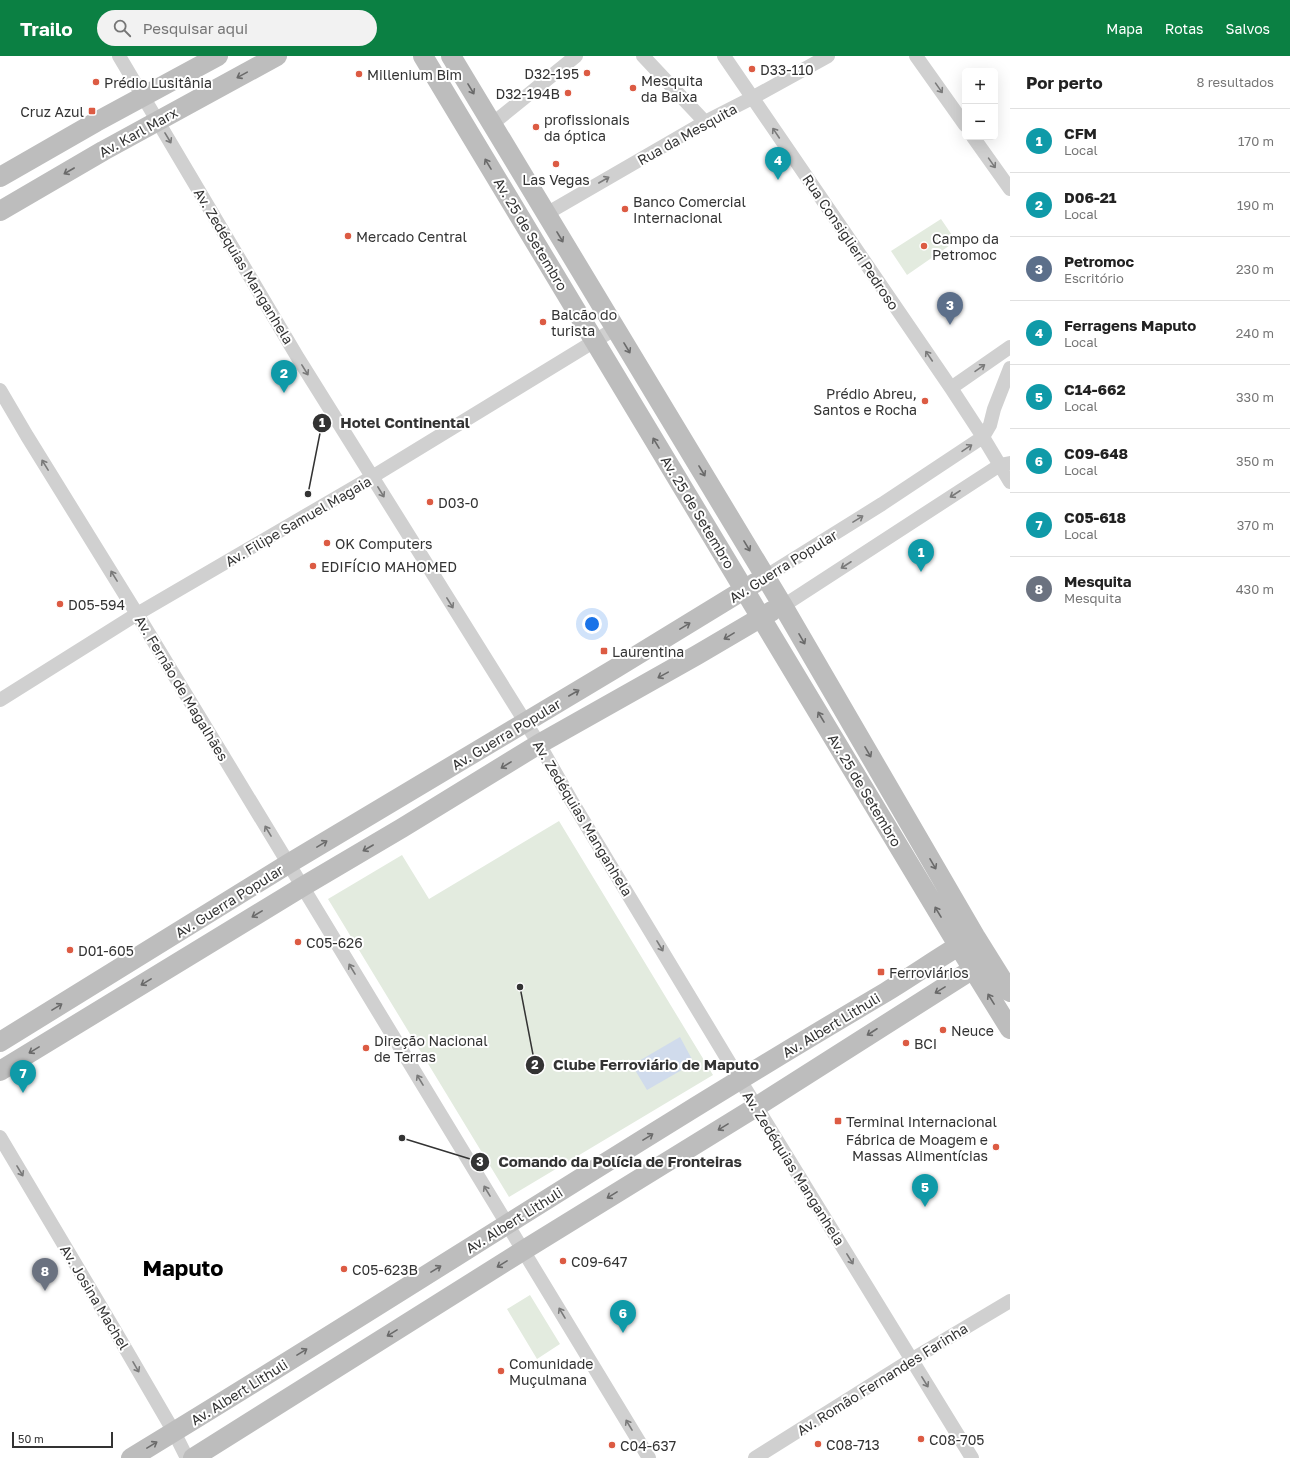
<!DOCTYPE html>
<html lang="pt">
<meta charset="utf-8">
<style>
:root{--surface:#fff;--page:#f2f2f2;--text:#222;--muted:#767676;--line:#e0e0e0;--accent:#0b8043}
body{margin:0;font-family:"Golos Text",sans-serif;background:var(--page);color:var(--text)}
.controls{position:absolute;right:12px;top:12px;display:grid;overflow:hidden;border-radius:6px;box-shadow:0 4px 16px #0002}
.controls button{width:36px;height:36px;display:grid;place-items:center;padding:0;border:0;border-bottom:1px solid var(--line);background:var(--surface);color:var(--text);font:20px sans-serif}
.scale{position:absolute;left:12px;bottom:10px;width:101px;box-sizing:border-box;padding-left:4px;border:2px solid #333;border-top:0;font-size:11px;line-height:14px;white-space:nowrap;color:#333;-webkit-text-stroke:3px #fff;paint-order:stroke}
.you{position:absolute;left:592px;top:568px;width:14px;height:14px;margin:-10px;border:3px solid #fff;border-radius:50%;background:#1a73e8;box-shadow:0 0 0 6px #1a73e833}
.badge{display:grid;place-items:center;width:26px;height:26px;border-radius:50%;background:var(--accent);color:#fff;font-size:13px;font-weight:700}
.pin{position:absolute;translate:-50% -33px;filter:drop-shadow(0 1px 2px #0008)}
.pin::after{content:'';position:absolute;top:21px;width:14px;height:12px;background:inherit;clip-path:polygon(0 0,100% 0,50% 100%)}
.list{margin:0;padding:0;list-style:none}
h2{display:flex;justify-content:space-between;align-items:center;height:52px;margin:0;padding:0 16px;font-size:17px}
h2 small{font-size:13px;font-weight:400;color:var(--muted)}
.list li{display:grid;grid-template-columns:26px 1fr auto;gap:12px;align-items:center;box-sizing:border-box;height:64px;padding:0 16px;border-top:1px solid var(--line)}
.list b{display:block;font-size:15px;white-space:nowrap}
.list p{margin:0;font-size:13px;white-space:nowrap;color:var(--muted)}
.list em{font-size:13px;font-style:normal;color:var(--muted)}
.icon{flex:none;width:22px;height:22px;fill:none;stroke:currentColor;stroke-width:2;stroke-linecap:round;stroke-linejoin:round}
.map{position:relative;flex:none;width:1010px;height:1402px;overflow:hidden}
header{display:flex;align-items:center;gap:24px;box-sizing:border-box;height:56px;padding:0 20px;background:var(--accent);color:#fff}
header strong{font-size:19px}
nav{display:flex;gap:22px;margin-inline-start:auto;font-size:14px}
.search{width:280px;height:36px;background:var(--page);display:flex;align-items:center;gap:10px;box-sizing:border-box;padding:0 14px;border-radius:22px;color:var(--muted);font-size:15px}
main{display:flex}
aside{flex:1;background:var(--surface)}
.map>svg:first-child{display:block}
.green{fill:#e3ebdf}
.water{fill:#d0dbec}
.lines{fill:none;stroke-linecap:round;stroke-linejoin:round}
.street{stroke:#d0d0d0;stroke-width:14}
.secondary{stroke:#bdbdbd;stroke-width:20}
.oneway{stroke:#6a6a6a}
.oneway2{stroke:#7a7a7a}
.poi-dot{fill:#dc5b43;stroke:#fff;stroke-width:1.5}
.labels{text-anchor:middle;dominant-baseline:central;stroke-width:4;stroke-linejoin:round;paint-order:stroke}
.poi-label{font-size:14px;fill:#333;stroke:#fff;text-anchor:start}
.street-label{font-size:14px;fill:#333;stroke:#fff}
.town-label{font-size:22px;font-weight:bold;fill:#000;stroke:#fff}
.leader{fill:none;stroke:#333;stroke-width:1.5}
.callout-dot{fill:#333;stroke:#fff;stroke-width:1.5}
.mark-label{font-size:12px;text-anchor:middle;font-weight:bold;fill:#fff}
.callout-label{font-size:15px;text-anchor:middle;font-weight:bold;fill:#333;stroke:#fff;stroke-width:4;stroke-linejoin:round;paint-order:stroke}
</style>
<header>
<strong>Trailo</strong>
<div class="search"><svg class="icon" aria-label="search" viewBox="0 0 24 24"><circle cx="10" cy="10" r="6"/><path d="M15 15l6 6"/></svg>Pesquisar aqui</div>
<nav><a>Mapa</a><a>Rotas</a><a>Salvos</a></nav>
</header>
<main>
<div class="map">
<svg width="1010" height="1402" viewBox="0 0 1010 1402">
<rect width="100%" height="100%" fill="#fff"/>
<path class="green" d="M941 163 956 185 907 219 891 195Z
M559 765 713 1019 509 1141 328 843 402 799 429 843Z
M530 1239 560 1288 537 1303 507 1253Z"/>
<path class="water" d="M680 981 694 1007 647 1034 632 1009Z"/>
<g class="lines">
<path class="street" d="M119 0 298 302 539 688 571 744 740 1024 972 1402
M643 0 705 66
M724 0 951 332 983 381 1010 426
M916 0 965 69
M492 68 576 0
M973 81 1010 133
M546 158 705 66 752 42 828 0
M951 332 1010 291
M0 334 27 380 137 558 649 1402
M765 521 882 448 983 381 990 369 994 353 1010 312
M783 550 1000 409 1010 407
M0 644 137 558 372 421 616 272
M0 1081 114 1273 174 1376 187 1402
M755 1402 911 1304 1010 1245"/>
<path class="secondary" d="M423 0 958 889 1010 973
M451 0 783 550 975 880 1010 936
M0 121 96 66 218 0
M0 155 103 95 277 0
M0 986 288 808 616 612 755 527
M0 1015 302 831 402 772 539 688 697 599 772 555
M131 1402C384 1249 631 1086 886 936 914 919 941 900 970 883
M193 1402 524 1194 756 1051 984 906"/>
</g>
<defs><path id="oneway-shaft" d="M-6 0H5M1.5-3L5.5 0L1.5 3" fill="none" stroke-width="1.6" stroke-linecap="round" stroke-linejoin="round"/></defs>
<g class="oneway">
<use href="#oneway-shaft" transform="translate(242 19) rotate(151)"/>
<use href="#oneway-shaft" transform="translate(471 33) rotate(59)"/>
<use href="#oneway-shaft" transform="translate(488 108) rotate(-121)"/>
<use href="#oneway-shaft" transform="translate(69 115) rotate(150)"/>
<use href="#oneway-shaft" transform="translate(560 181) rotate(59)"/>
<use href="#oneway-shaft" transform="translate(627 292) rotate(59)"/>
<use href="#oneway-shaft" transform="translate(656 387) rotate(-121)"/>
<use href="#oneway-shaft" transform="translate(702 415) rotate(59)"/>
<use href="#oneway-shaft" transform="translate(747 490) rotate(59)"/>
<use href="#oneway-shaft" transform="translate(685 570) rotate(-31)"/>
<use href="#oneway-shaft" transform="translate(729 580) rotate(149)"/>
<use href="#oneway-shaft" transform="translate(802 583) rotate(60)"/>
<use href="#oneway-shaft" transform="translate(663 619) rotate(151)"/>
<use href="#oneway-shaft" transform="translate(574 637) rotate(-30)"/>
<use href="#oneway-shaft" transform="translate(821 661) rotate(-121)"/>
<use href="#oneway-shaft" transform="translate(868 696) rotate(60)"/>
<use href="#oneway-shaft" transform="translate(506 709) rotate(148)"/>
<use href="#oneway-shaft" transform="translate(322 788) rotate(-31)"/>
<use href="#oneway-shaft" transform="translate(368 792) rotate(150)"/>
<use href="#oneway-shaft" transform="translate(933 808) rotate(60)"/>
<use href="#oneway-shaft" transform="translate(938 856) rotate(-121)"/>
<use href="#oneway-shaft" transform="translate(257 858) rotate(149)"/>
<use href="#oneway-shaft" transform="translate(146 926) rotate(149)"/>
<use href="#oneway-shaft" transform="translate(940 934) rotate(148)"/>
<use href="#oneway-shaft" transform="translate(991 943) rotate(-122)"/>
<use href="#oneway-shaft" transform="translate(57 951) rotate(-32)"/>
<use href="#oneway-shaft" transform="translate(872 976) rotate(147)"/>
<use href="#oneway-shaft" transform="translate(34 994) rotate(149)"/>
<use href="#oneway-shaft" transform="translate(723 1071) rotate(148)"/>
<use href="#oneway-shaft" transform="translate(648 1081) rotate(-32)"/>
<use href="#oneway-shaft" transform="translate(612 1139) rotate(148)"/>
<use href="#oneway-shaft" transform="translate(502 1208) rotate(148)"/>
<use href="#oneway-shaft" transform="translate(436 1213) rotate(-32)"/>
<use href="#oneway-shaft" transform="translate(392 1277) rotate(148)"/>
<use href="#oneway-shaft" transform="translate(302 1296) rotate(-32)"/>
<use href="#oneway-shaft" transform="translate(152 1389) rotate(-31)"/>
</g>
<g class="oneway2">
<use href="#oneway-shaft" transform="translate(939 32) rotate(55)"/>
<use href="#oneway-shaft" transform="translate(776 77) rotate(-124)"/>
<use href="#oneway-shaft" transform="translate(168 82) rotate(59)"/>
<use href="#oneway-shaft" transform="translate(992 107) rotate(55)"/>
<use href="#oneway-shaft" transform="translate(604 124) rotate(-30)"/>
<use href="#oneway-shaft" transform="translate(929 300) rotate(-124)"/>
<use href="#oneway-shaft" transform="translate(980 312) rotate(-35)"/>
<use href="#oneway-shaft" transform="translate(305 314) rotate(58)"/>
<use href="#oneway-shaft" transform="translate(967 392) rotate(-34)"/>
<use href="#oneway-shaft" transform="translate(45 409) rotate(-122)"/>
<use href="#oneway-shaft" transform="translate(381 436) rotate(58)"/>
<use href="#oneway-shaft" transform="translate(955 438) rotate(147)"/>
<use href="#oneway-shaft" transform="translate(858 463) rotate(-32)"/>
<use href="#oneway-shaft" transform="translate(846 509) rotate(147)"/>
<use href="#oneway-shaft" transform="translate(114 520) rotate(-122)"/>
<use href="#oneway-shaft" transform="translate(450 547) rotate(58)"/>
<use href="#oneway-shaft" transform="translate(268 775) rotate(-121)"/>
<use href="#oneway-shaft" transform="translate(660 890) rotate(59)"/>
<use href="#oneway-shaft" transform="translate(352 913) rotate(-121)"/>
<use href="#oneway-shaft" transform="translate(420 1024) rotate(-121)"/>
<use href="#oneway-shaft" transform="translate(20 1115) rotate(59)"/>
<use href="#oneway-shaft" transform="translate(487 1135) rotate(-121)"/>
<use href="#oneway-shaft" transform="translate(850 1203) rotate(58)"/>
<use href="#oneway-shaft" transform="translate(562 1257) rotate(-121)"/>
<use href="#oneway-shaft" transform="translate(136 1311) rotate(60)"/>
<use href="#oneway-shaft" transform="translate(925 1326) rotate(58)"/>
<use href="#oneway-shaft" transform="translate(629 1369) rotate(-121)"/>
</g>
<g class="poi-dot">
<circle cx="752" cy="13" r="4"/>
<circle cx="587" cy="17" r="4"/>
<circle cx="359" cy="18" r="4"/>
<circle cx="96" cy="26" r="4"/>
<circle cx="633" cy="32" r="4"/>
<circle cx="568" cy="37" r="4"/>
<rect x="88" y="51" width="8" height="8" rx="2"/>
<circle cx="536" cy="71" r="4"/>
<circle cx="556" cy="108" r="4"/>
<circle cx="625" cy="153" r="4"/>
<circle cx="348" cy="180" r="4"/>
<circle cx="924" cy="190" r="4"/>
<circle cx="543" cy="266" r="4"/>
<circle cx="925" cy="345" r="4"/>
<circle cx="430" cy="446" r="4"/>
<circle cx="327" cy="487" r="4"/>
<circle cx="313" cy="510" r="4"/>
<circle cx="60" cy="548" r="4"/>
<rect x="600" y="591" width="8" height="8" rx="2"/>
<circle cx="298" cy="886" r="4"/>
<circle cx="70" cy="894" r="4"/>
<rect x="877" y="912" width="8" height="8" rx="2"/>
<circle cx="943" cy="974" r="4"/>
<circle cx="906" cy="987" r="4"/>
<circle cx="366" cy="992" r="4"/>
<rect x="834" y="1061" width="8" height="8" rx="2"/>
<circle cx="996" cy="1091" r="4"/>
<circle cx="563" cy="1205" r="4"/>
<circle cx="344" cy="1213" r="4"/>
<circle cx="501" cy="1315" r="4"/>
<circle cx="921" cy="1383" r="4"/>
<circle cx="818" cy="1388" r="4"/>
<circle cx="612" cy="1389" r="4"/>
</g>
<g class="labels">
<g class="poi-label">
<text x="760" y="13">D33-110</text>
<text x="579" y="17" text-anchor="end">D32-195</text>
<text x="367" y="18">Millenium Bim</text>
<text x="641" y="24">Mesquita<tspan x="641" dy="16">da Baixa</tspan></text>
<text x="104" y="26">Prédio Lusitânia</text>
<text x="560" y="37" text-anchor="end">D32-194B</text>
<text x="84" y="55" text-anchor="end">Cruz Azul</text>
<text x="544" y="63">profissionais<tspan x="544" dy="16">da óptica</tspan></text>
<text x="556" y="123" text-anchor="middle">Las Vegas</text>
<text x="633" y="145">Banco Comercial<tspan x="633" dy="16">Internacional</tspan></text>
<text x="356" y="180">Mercado Central</text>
<text x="932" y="182">Campo da<tspan x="932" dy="16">Petromoc</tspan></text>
<text x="551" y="258">Balcão do<tspan x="551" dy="16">turista</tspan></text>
<text x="917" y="337" text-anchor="end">Prédio Abreu,<tspan x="917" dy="16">Santos e Rocha</tspan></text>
<text x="438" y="446">D03-0</text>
<text x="335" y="487">OK Computers</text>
<text x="321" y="510">EDIFÍCIO MAHOMED</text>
<text x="68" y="548">D05-594</text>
<text x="612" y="595">Laurentina</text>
<text x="306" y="886">C05-626</text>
<text x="78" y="894">D01-605</text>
<text x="889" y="916">Ferroviários</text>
<text x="951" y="974">Neuce</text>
<text x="374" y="984">Direção Nacional<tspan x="374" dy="16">de Terras</tspan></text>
<text x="914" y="987">BCI</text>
<text x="846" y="1065">Terminal Internacional</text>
<text x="988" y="1083" text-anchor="end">Fábrica de Moagem e<tspan x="988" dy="16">Massas Alimentícias</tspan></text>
<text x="571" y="1205">C09-647</text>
<text x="352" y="1213">C05-623B</text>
<text x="509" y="1307">Comunidade<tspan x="509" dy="16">Muçulmana</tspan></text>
<text x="929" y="1383">C08-705</text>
<text x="826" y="1388">C08-713</text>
<text x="620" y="1389">C04-637</text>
</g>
<g class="street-label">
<text transform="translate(138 76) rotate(-29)">Av. Karl Marx</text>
<text transform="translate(687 78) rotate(-29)">Rua da Mesquita</text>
<text transform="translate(531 178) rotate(59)">Av. 25 de Setembro</text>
<text transform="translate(851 186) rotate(56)">Rua Consiglieri Pedroso</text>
<text transform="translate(244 210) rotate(59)">Av. Zedéquias Manganhela</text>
<text transform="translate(698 456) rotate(59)">Av. 25 de Setembro</text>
<text transform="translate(298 465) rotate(-30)">Av. Filipe Samuel Magaia</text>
<text transform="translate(783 510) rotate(-32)">Av. Guerra Popular</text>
<text transform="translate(182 632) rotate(59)">Av. Fernão de Magalhães</text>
<text transform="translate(506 678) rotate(-31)">Av. Guerra Popular</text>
<text transform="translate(865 734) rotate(59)">Av. 25 de Setembro</text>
<text transform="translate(583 762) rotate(59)">Av. Zedéquias Manganhela</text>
<text transform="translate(229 845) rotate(-32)">Av. Guerra Popular</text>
<text transform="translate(831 969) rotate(-31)">Av. Albert Lithuli</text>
<text transform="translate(794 1112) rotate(58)">Av. Zedéquias Manganhela</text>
<text transform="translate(514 1164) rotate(-32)">Av. Albert Lithuli</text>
<text transform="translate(95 1241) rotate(59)">Av. Josina Machel</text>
<text transform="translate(882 1323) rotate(-32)">Av. Romão Fernandes Farinha</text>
<text transform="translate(239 1336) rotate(-32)">Av. Albert Lithuli</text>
</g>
<g class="town-label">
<text x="183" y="1211">Maputo</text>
</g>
</g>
<path class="leader" d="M308 438L322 367M520 931L535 1009M402 1082L480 1106"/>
<g class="callout-dot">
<circle cx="308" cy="438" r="4"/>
<circle cx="520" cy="931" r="4"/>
<circle cx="402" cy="1082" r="4"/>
<circle cx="322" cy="367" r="10"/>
<circle cx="535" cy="1009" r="10"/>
<circle cx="480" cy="1106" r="10"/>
</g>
<g class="mark-label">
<text x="322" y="371">1</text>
<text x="535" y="1013">2</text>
<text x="480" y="1110">3</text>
</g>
<g class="callout-label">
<text x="405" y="372">Hotel Continental</text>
<text x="656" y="1014">Clube Ferroviário de Maputo</text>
<text x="620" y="1111">Comando da Polícia de Fronteiras</text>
</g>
</svg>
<div class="controls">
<button>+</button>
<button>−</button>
</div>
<div class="scale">50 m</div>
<div class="you"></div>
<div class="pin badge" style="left:921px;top:516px;background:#0f9aa8">1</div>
<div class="pin badge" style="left:284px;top:337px;background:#0f9aa8">2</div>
<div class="pin badge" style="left:950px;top:269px;background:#5c6f8a">3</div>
<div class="pin badge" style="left:778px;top:124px;background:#0f9aa8">4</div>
<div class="pin badge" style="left:925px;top:1151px;background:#0f9aa8">5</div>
<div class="pin badge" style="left:623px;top:1277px;background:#0f9aa8">6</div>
<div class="pin badge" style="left:23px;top:1037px;background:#0f9aa8">7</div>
<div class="pin badge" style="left:45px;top:1235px;background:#6b7280">8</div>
</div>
<aside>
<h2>Por perto<small>8 resultados</small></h2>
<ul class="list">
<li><span class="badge" style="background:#0f9aa8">1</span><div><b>CFM</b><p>Local</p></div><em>170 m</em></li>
<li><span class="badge" style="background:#0f9aa8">2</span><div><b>D06-21</b><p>Local</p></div><em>190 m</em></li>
<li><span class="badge" style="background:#5c6f8a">3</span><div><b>Petromoc</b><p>Escritório</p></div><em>230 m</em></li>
<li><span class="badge" style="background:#0f9aa8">4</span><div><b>Ferragens Maputo</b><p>Local</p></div><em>240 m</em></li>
<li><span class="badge" style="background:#0f9aa8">5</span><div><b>C14-662</b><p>Local</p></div><em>330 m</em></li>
<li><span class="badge" style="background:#0f9aa8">6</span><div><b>C09-648</b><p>Local</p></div><em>350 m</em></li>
<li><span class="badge" style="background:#0f9aa8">7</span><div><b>C05-618</b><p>Local</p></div><em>370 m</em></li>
<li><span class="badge" style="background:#6b7280">8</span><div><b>Mesquita</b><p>Mesquita</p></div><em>430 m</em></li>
</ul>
</aside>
</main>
